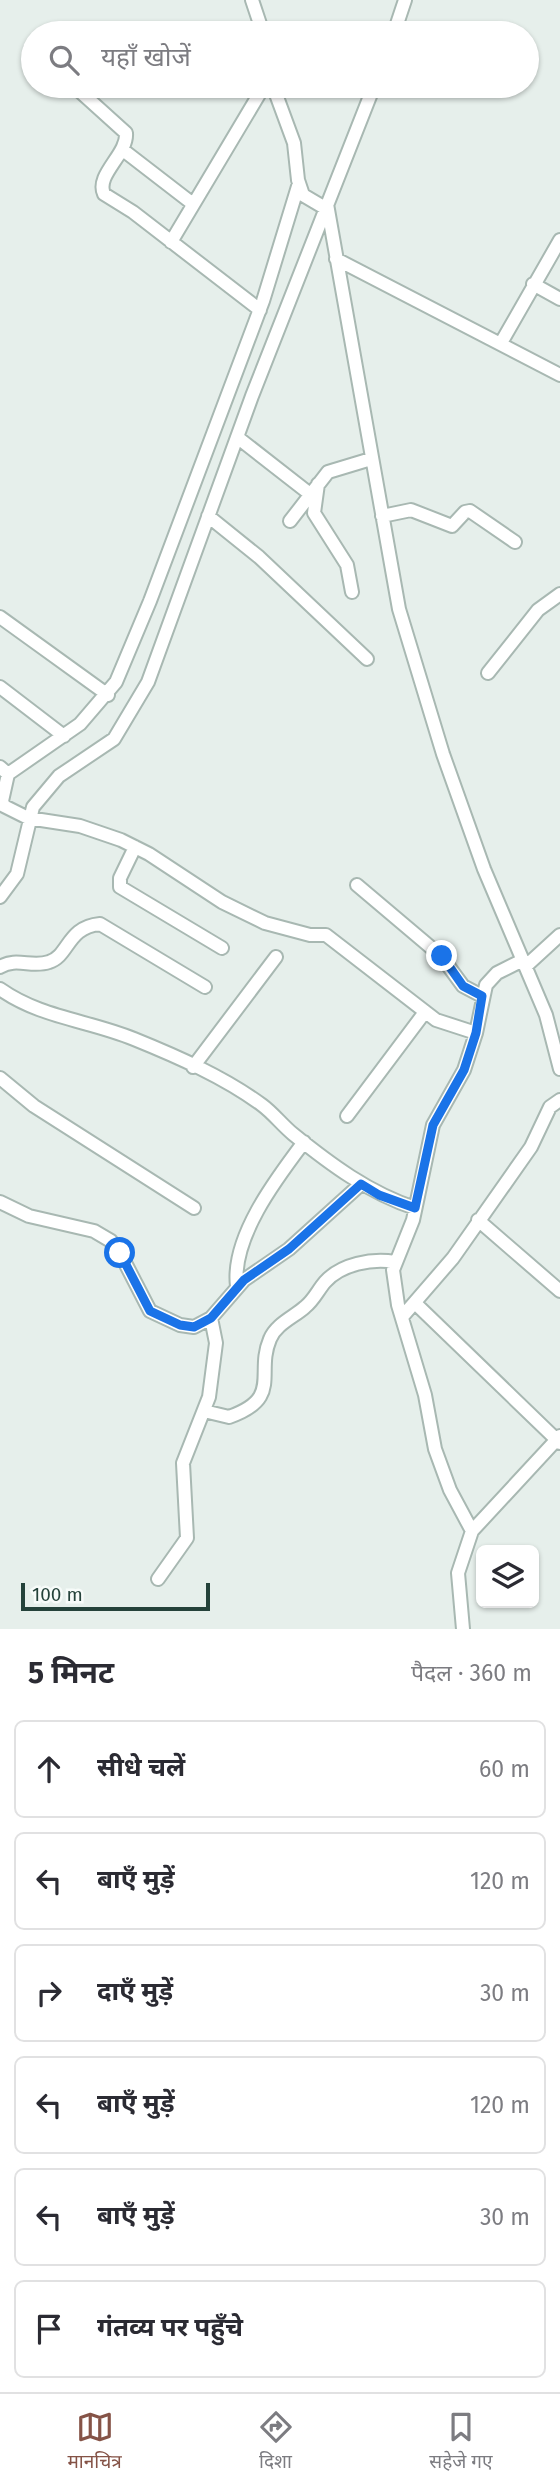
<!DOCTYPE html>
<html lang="hi">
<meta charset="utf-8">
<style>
:root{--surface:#fff;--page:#f7f7f7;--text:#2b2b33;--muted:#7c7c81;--line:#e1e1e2;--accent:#855347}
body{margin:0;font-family:"Fira Sans","Noto Sans Devanagari",sans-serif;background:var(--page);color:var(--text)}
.controls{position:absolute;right:21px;bottom:21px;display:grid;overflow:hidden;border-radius:10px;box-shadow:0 2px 5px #0004}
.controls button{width:63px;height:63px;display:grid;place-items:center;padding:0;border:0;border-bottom:2px solid var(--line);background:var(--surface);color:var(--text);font:35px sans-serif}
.scale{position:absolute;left:21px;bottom:18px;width:189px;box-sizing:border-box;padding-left:7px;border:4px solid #24423a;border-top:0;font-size:19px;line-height:24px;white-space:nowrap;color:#24423a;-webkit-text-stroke:5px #f7fbf9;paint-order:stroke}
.stop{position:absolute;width:21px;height:21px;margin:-16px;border:5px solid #1a73e8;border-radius:50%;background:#fff}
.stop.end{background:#1a73e8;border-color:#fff;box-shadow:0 2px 7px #0008}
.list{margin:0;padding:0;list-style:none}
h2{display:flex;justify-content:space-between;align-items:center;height:91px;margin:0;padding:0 28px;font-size:30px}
h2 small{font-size:23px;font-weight:400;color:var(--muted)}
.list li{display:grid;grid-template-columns:46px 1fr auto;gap:21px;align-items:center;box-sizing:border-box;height:98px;margin:0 14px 14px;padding:0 14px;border:2px solid var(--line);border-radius:10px}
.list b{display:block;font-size:26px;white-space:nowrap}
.list em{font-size:23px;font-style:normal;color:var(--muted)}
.icon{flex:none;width:38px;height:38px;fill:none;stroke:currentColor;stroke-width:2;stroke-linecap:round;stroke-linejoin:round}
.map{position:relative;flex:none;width:560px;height:1629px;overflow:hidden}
.search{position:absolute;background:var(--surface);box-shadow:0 2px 5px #0004;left:21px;right:21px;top:21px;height:77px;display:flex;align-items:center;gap:18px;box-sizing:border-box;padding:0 24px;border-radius:38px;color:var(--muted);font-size:26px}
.sheet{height:763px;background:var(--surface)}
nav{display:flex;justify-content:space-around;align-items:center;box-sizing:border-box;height:98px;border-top:2px solid var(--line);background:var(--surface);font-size:19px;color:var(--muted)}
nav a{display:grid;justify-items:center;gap:4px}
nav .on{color:var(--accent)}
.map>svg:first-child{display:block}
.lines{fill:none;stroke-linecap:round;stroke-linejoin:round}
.minor-casing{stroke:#a8b8b2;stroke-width:16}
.minor{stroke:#fff;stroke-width:12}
.route{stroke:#1a73e8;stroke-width:9}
</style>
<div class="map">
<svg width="560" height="1629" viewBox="0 0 560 1629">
<rect width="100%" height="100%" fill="#e6efeb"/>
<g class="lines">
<g class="minor-casing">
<path id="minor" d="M252 0 263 33
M394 33 405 0
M31 49 33 51
M74 86 126 133C128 154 95 175 104 194L133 212 260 310
M273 86 294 143 298 180 303 195 325 208
M123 150 193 204
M327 204 399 609 443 754 484 869 546 1015 560 1069
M171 242 264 86
M336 259 560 375
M533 284 560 299
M501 343 560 240
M237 437 310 494
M318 484 314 513 347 565 352 592
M208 516 259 557 367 659
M382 516 411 510 452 526 465 512 470 511 515 542
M290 521 328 472 371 459
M0 617 108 695
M488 673 538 610 560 594
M0 687 64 736
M0 767 8 774 2 801 4 806 28 818 80 826 121 840 149 854 222 902 265 923 310 935H326L436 1020 476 1033
M8 774 80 724 116 682 150 601 263 301 299 183
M135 847 120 878V887L222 948
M357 885 441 956 463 986 482 996
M0 897 17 874 33 807 59 776 114 739 148 682 252 396 374 86
M526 966 560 935
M0 967C16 957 32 968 49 962 69 956 67 927 100 924L205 987
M0 989C41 1018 88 1020 134 1039 176 1056 224 1077 262 1105 273 1113 282 1125 293 1134 330 1164 369 1193 415 1208
M193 1067 276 957
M0 1078 34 1106 194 1208
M347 1116 425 1012
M0 1202 29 1216 94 1231 111 1241 120 1253 150 1311 180 1325 194 1327 211 1318 244 1280 289 1249 361 1184
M478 1220 560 1291
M237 1286C231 1238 276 1179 304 1142
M416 1304 560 1443
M402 1317 453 1258 531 1147 550 1107 560 1100
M204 1411 229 1417C283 1398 255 1374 270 1339 276 1324 294 1317 305 1307 314 1300 318 1290 325 1282 341 1264 372 1258 395 1262
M472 1531 450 1490 435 1449 425 1395 398 1305 393 1270 413 1220 433 1125 464 1070 476 1033 486 985 497 973 523 960
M158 1579 187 1538 183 1463 209 1397 216 1343 211 1318
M463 1629 458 1573 472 1531 560 1436"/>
</g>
<use href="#minor" class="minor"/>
</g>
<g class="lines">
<path class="route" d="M120 1253 150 1311 180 1325 194 1327 211 1318 244 1280 289 1249 361 1184 379 1195 415 1208 433 1125 464 1070 476 1033 482 996 463 986 442 956"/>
</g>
</svg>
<div class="controls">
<button><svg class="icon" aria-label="layers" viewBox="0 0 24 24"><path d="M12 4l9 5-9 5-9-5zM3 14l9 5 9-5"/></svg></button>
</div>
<div class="scale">100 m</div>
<div class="stop" style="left:120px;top:1253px"></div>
<div class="stop end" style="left:442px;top:956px"></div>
<div class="search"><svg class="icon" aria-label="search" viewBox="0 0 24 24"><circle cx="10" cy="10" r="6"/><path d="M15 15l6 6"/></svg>यहाँ खोजें</div>
</div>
<section class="sheet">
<h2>5 मिनट<small>पैदल · 360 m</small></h2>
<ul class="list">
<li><svg class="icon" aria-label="ahead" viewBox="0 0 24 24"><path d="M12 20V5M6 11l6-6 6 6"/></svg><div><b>सीधे चलें</b></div><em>60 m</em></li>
<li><svg class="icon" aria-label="left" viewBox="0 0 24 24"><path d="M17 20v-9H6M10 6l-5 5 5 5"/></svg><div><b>बाएँ मुड़ें</b></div><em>120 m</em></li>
<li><svg class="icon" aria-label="right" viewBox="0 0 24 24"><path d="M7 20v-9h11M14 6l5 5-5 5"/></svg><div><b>दाएँ मुड़ें</b></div><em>30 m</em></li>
<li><svg class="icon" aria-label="left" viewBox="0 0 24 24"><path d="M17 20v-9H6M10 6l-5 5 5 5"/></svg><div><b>बाएँ मुड़ें</b></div><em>120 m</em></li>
<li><svg class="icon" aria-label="left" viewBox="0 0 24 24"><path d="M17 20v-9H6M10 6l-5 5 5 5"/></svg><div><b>बाएँ मुड़ें</b></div><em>30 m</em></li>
<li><svg class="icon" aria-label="arrive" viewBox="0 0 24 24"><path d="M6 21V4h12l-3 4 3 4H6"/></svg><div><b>गंतव्य पर पहुँचे</b></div></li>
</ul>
</section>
<nav>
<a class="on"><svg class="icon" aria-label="map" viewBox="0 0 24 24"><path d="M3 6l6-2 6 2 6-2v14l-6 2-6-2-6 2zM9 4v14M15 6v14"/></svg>मानचित्र</a>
<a><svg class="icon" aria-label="directions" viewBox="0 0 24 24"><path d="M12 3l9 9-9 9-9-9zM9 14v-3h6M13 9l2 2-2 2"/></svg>दिशा</a>
<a><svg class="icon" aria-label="saved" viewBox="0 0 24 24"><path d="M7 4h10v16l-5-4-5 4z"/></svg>सहेजे गए</a>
</nav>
